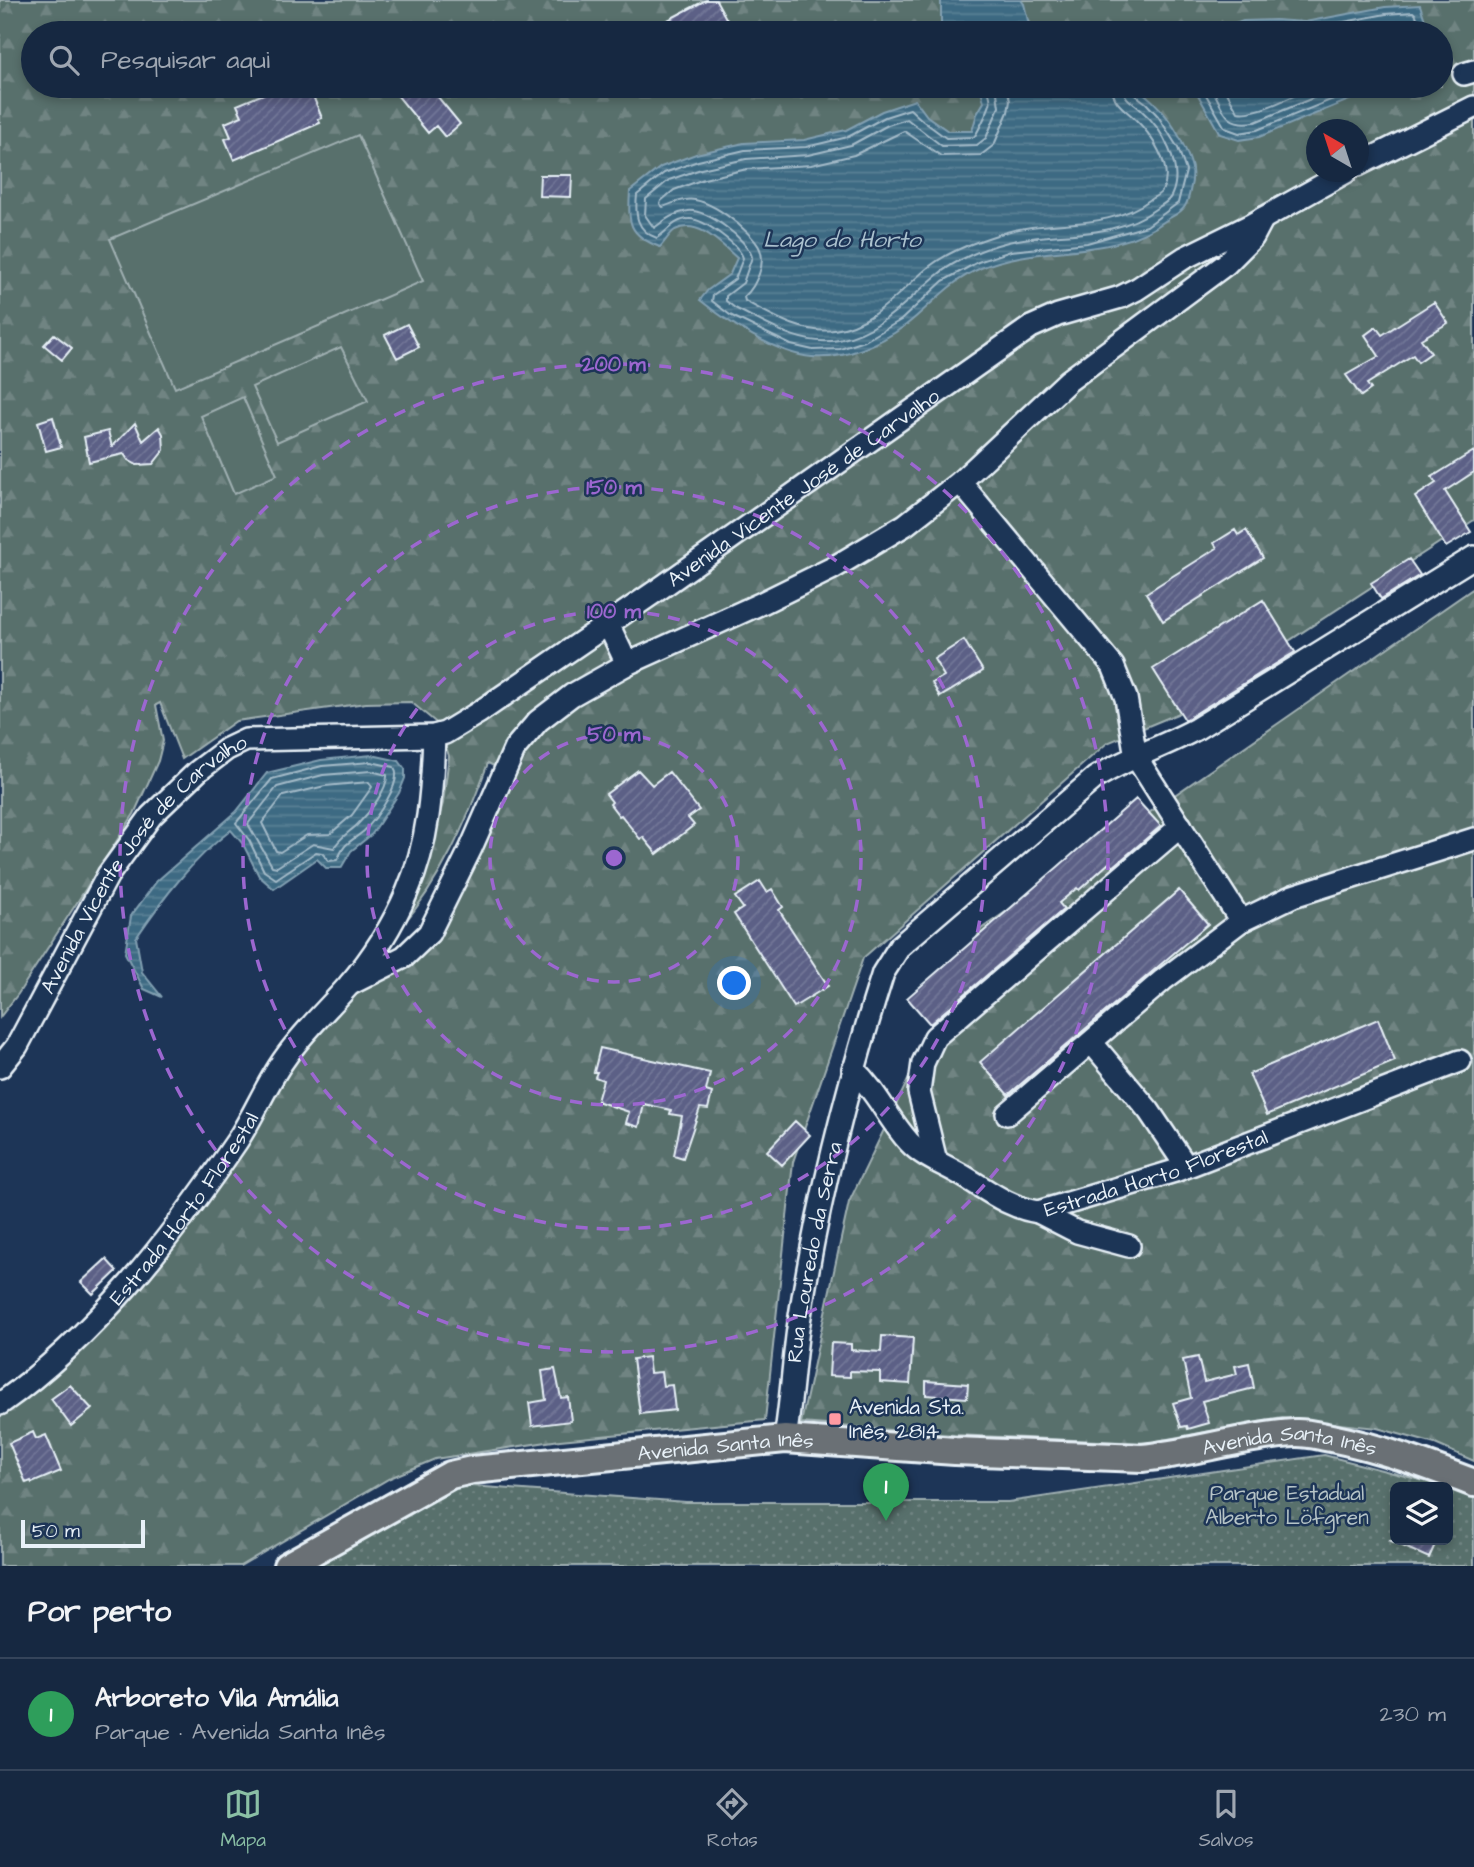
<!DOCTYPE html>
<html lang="pt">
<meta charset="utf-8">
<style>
:root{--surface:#162841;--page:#23344c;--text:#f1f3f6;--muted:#9ea6b1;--line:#35445a;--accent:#8abfa5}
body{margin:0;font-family:"Architects Daughter",sans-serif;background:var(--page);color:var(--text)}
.controls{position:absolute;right:21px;bottom:21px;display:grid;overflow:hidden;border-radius:10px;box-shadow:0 4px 10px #0003}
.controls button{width:63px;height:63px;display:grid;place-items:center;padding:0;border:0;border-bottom:2px solid var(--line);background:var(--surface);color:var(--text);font:35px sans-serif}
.compass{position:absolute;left:1306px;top:119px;width:63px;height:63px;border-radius:50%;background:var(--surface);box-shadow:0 4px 10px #0003;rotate:321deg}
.scale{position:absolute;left:21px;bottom:18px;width:124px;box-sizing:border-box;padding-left:7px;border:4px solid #e8f1f8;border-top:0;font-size:19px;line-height:24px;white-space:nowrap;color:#e8f1f8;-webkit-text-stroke:5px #1d3557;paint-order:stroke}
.you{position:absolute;left:735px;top:984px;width:24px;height:24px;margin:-18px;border:5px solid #fff;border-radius:50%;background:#1a73e8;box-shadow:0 0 0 10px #1a73e833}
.badge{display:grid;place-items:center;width:46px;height:46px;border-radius:50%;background:var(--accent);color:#fff;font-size:23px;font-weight:700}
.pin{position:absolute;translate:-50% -58px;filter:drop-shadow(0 2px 4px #0008)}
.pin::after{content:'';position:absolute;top:37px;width:24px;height:21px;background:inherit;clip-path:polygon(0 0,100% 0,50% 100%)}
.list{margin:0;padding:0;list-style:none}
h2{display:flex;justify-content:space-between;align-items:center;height:91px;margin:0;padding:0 28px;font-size:30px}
h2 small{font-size:23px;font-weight:400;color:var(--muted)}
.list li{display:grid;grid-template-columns:46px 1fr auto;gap:21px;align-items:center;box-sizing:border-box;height:112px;padding:0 28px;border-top:2px solid var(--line)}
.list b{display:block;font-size:26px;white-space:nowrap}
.list p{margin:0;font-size:23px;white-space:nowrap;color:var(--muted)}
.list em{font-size:23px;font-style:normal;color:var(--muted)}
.icon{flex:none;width:38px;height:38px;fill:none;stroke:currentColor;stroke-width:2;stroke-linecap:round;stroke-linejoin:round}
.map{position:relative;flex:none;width:1474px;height:1566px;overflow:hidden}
.search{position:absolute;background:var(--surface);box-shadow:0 4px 10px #0003;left:21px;right:21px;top:21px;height:77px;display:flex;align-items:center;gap:18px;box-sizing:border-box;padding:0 24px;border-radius:38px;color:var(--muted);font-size:26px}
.sheet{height:203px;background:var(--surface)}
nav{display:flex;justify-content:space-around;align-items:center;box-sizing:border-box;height:98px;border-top:2px solid var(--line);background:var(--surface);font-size:19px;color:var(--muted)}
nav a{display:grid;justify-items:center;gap:4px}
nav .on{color:var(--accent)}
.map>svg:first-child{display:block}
.forest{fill:url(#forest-firs);stroke:#a0b0b2;stroke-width:2;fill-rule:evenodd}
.park{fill:url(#park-dots);stroke:#a0b0b2;stroke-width:2;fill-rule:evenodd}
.pitch{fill:#586f6c;stroke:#a0b0b2;stroke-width:2}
.water{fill:url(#water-rules);stroke:#82a0b2;stroke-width:2}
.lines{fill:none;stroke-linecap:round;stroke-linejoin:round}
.shore{stroke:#a4bbc9;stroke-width:2}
.building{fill:url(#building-hatch);stroke:#e8f1f8;stroke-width:2}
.minor-casing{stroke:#e8f1f8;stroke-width:26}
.major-casing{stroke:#e8f1f8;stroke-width:32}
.minor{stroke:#1d3557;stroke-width:21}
.major{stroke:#6a7074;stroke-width:26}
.ring{fill:none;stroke:#9c67d0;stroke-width:3.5;stroke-dasharray:12 9}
.poi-dot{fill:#ff9aa2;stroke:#1d3557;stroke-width:2.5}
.labels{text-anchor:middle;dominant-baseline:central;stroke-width:5;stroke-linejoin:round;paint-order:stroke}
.street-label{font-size:21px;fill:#e8f1f8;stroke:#1d3557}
.poi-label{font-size:21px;fill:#e8f1f8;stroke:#1d3557;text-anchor:start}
.park-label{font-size:21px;fill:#b6c4c7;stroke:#1d3557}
.water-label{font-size:23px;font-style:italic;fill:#acc2cf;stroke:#1d3557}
.centre{fill:#9c67d0;stroke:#1d3557;stroke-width:3.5}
.ring-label{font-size:21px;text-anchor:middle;font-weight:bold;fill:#9c67d0;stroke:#1d3557;stroke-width:5;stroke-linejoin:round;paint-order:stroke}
</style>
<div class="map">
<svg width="1474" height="1566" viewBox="0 0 1474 1566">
<defs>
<pattern id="forest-firs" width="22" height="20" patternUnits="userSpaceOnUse" patternTransform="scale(1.75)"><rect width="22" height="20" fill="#586f6c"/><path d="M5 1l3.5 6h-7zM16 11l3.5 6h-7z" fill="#708482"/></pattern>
<pattern id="park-dots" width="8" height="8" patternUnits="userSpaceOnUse" patternTransform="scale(1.75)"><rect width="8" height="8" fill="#586f6c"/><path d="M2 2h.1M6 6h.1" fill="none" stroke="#708482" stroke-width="1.8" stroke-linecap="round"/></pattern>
<pattern id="water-rules" width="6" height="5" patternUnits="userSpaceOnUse" patternTransform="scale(1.75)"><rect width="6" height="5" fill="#3e6a83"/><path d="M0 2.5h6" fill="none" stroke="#5a8095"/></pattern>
<pattern id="building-hatch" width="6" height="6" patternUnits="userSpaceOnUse" patternTransform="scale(1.75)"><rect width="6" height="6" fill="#5b6086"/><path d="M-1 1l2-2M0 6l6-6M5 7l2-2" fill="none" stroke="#737798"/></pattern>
</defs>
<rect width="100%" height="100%" fill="#1d3557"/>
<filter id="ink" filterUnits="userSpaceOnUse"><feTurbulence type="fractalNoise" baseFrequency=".0143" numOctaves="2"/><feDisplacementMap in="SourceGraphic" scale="14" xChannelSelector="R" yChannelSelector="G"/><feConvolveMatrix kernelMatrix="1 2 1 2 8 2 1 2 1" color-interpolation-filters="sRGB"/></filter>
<g filter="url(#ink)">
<path class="forest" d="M0 0H1474V520L1177 714 1107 743 863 958 793 1162 765 1420 560 1440 435 1459 390 1478 240 1566H0V1407L34 1385 192 1224 245 1144 283 1069 325 1019 411 944 508 773 488 763C466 823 442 880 400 928L425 866 443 803 449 756 439 725 411 702 366 703 236 721 182 759 160 703 156 705 163 741 158 761 134 814 18 994 0 1017ZM33 33H1441V86H33ZM1316 130H1358V172H1316Z
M1474 588V1461L1435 1444 1377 1428 1282 1418 1146 1443 954 1435 801 1423 849 1202 981 929Z"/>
<path class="park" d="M1324 1455 1474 1494V1566H293L444 1484 686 1502H1008ZM1395 1487H1448V1540H1395Z"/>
<path class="pitch" d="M358 135 423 281 175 388 110 239Z
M341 347 368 401 277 442 252 387Z
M243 397 277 475 234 494 201 416Z"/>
<path class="water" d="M941 0H1021L1024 4 1031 33H941Z
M1420 5 1429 33H1210L1243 21 1275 20 1305 22 1385 7Z
M980 86H1134C1161 104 1179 130 1190 161 1194 171 1193 180 1190 191 1189 196 1187 203 1185 206 1182 212 1173 216 1168 219 1111 262 1043 242 981 268 948 282 933 304 906 325 880 344 845 360 812 357 777 354 727 322 700 300L708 290 730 274 737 258C721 244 698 218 675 230 670 233 665 242 660 247 628 235 628 223 630 191L661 167 696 154 744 143 804 140 846 130 882 111 915 100 927 116 948 131H972L977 114 984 102Z
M1193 86H1383L1259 137 1239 140 1220 134Z
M372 755 399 761 405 769V778L399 793 372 834 351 851 341 868H326L317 859 274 889 259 876 243 844 231 830C192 860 163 898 136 938L142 972 162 997 144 989 125 953 131 916 157 881 236 812 267 773 321 760Z"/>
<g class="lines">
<path class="shore" d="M1228 33 1245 28 1307 29 1386 14 1413 12 1416 15 1422 33
M1333 33 1407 22 1410 24 1413 33
M987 86C988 91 992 99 990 104 989 109 977 134 974 137L946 138 923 121 910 109 885 117 848 137 806 147 745 150 698 161 664 173 637 195C635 214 636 231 657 238 668 231 674 219 690 219 704 219 740 246 743 258L735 279 713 295 712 301 730 315 791 345 813 350 840 349 865 341 901 320 943 281 978 262 1011 251 1087 243 1147 226 1178 203 1186 171 1178 148 1158 116 1146 103 1133 93 1131 86
M996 86 999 107 986 138 977 145 942 146 907 119 888 125 851 145 808 155 746 159 701 169 669 180 646 199 645 215 654 228C665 220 673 213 688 211 706 208 748 240 752 257L743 283 726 296V301L735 308C767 324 801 347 839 340 880 332 906 301 936 276 955 260 984 248 1008 242 1058 230 1113 241 1157 208 1163 204 1170 201 1172 194 1184 167 1162 128 1141 110 1132 101 1123 99 1123 86
M1007 86 1010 101 1008 112 994 145 981 155 941 156 904 131 854 155 811 165 747 169 704 179 674 190 661 201 660 204 663 207C673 203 685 198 695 200 711 203 726 214 738 224 755 239 768 250 759 274 755 283 752 290 744 297L745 301C773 316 802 334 834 330 875 325 900 290 930 266 951 250 978 241 1003 233 1052 218 1107 232 1151 199 1156 196 1161 194 1163 189 1174 167 1150 133 1135 119 1124 108 1113 104 1112 86
M1201 86 1225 128 1239 133 1257 130 1365 86
M1211 86C1224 110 1224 127 1255 122L1342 86
M1223 86 1238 112C1256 116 1297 94 1315 86
M371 762 394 767C404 781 375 820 364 831 358 836 351 840 346 845 342 849 340 855 337 860L329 861 322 853 316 852 276 879 264 871 249 840 236 823 272 779 322 766Z
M371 771 387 775C388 789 369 813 358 824 350 832 340 837 334 848L313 844 277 867 272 866 248 824 277 787 323 775Z
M369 782 372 787 352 815 330 834 307 835 280 852 276 851 262 823 283 796 325 786Z"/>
</g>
<path class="building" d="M706 0H716L734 33H643Z
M283 86H309L322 118 318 119 320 123 234 160 225 139 231 137 225 123 242 116 237 105Z
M409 86H429L460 124 445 137 436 126 428 133 397 95Z
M540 175H572L571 197 539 196Z
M1434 302 1448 323 1421 339 1431 353 1418 362 1413 355 1367 384 1371 389 1361 396 1346 375 1379 356 1365 335 1376 327 1382 335Z
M407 324 419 347 397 358 385 335Z
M54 334 72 348 62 360 44 345Z
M53 417 61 447 46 451 38 422Z
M135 423 143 441 159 427 163 434 164 450 153 464 137 465 128 460 124 454 89 462 84 437 108 431 112 447Z
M1474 451V472L1445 491 1471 532 1446 547 1415 497 1436 483 1432 477Z
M1235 530 1238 535 1246 530 1263 558 1163 621 1146 593 1217 548 1214 543Z
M1409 559 1420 575 1381 599 1371 583Z
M1263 600 1295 652 1185 720 1153 669Z
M964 640 983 671 940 697 932 683 944 676 934 659Z
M638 770 652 785 669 772 699 810 688 818 694 825 657 854 643 837 640 839 621 815 619 816 610 804 612 802 606 794Z
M1136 799 1161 826 1113 867 1109 863 1079 890 1077 888 1059 903 1064 909 930 1024 907 998Z
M760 881 767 892 772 889 783 907 779 910 828 986 794 1007 734 914 743 908 735 897Z
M1179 890 1208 924 1008 1095 980 1062Z
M1378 1019 1395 1061 1267 1115 1249 1074Z
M600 1048 710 1073 706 1091 712 1093 708 1109 700 1108 683 1158 674 1155 682 1116 670 1114 671 1110 644 1104 639 1127 626 1123 629 1112 597 1101 603 1080 595 1077 597 1072H594Z
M795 1121 810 1135 782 1165 767 1151Z
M106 1259 117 1271 93 1294 81 1282Z
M882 1336 913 1338 910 1384 880 1382V1372L850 1371V1377L829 1376 831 1343 851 1344V1350L881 1352Z
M648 1357 650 1373 661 1372 663 1386 672 1385 675 1410 640 1414 633 1359Z
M1198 1357 1204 1382 1237 1374 1235 1366 1249 1363 1254 1388 1202 1401 1209 1423 1188 1429 1187 1426 1181 1427 1173 1403 1191 1398 1183 1360Z
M555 1369 561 1398 568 1397 571 1421 532 1426 529 1403 546 1400 542 1371Z
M926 1381 968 1384 967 1398 926 1395Z
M70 1385 92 1409 71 1426 51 1399Z
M33 1432 36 1439 46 1435 61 1471 32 1483 31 1481 26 1483 9 1443Z
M1389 1540H1437L1429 1558Z"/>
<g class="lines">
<g class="minor-casing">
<g id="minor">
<path d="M1464 74 1474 71"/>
<path d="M1358 165 1474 107"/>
<path d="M960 482 1113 666 1126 698 1136 757 1241 921"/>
<path d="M608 624 627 664"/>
<path d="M350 984 404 957 429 933 471 848 515 748 538 721 572 695 627 664 762 603 833 568 905 525 960 482 1068 381 1226 264 1253 237 1263 218"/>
<path d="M1092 1043 1149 1111 1186 1166"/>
<path id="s1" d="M0 1067 17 1046 108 875 151 816 198 771 227 749 246 740 434 736 445 733 478 713 662 587 1031 327 1058 315 1121 297 1137 289 1184 258 1251 225 1346 172"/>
<path id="s2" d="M853 1069C876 1090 888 1119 909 1142 923 1157 943 1164 960 1174 986 1189 1007 1207 1038 1212L1175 1171 1460 1061"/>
<path d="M1007 1114 1163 980 1241 921 1293 896 1474 839"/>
<path d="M936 1161 919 1092 923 1063 935 1037 1181 826"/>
<path d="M1038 1212 1077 1232 1129 1246"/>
<path id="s3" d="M0 1404C96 1336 171 1238 237 1141 255 1114 266 1084 285 1058 303 1032 327 1010 348 986 371 959 393 925 407 892 429 842 432 790 434 736"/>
<path id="s4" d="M785 1439C791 1403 793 1365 798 1329 816 1208 846 1089 883 973L900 946 1095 778C1127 758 1163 747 1196 729L1474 557"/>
</g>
</g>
<g class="major-casing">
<g id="major">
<path id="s5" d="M287 1566 450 1475 472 1470 785 1439 955 1451 1142 1458C1193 1453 1243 1436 1294 1433 1307 1432 1319 1436 1331 1438 1381 1448 1427 1465 1474 1483"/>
</g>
</g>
<use href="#minor" class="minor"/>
<use href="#major" class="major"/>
</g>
</g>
<g class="ring">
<circle cx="614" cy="858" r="124"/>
<circle cx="614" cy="858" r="247"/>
<circle cx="614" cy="858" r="371"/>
<circle cx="614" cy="858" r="494"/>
</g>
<rect class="poi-dot" x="828" y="1412" width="14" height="14" rx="3.5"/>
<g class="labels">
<g class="street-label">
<text stroke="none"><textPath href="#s1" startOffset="1050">Avenida Vicente José de Carvalho</textPath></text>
<text stroke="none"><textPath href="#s1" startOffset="252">Avenida Vicente José de Carvalho</textPath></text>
<text stroke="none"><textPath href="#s2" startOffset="364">Estrada Horto Florestal</textPath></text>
<text stroke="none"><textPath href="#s3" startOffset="270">Estrada Horto Florestal</textPath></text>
<text stroke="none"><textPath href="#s4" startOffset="189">Rua Louredo da Serra</textPath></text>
<text stroke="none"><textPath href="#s5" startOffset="464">Avenida Santa Inês</textPath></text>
<text stroke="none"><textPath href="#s5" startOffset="1031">Avenida Santa Inês</textPath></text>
</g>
<g class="poi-label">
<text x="849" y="1407">Avenida Sta.<tspan x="849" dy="24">Inês, 2814</tspan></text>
</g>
<g class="park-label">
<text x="1287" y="1493">Parque Estadual<tspan x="1287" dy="24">Alberto Löfgren</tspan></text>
</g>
<g class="water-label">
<text x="842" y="240">Lago do Horto</text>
</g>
</g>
<circle cx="614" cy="858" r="10" class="centre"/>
<g class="ring-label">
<text x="614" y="371">200 m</text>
<text x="614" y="494">150 m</text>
<text x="614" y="618">100 m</text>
<text x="614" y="741">50 m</text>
</g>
</svg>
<div class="controls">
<button><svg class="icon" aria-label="layers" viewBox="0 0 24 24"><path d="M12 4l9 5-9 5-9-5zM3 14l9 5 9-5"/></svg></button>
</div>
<svg class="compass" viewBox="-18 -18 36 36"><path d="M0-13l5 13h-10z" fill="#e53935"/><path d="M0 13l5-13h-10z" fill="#9ea6b1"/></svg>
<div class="scale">50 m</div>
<div class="you"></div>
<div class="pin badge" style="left:886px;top:1521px;background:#2e9e5b">1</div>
<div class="search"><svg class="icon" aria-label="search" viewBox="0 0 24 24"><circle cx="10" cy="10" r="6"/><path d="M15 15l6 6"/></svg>Pesquisar aqui</div>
</div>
<section class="sheet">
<h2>Por perto<small></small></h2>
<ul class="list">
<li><span class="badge" style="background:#2e9e5b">1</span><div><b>Arboreto Vila Amália</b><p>Parque · Avenida Santa Inês</p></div><em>230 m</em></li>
</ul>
</section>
<nav>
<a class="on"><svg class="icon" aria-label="map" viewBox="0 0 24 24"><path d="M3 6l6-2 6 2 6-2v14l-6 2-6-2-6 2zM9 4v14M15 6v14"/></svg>Mapa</a>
<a><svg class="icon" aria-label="directions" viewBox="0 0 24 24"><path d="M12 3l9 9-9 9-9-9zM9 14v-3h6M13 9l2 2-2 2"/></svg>Rotas</a>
<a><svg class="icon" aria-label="saved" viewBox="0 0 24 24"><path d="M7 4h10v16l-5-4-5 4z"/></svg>Salvos</a>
</nav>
